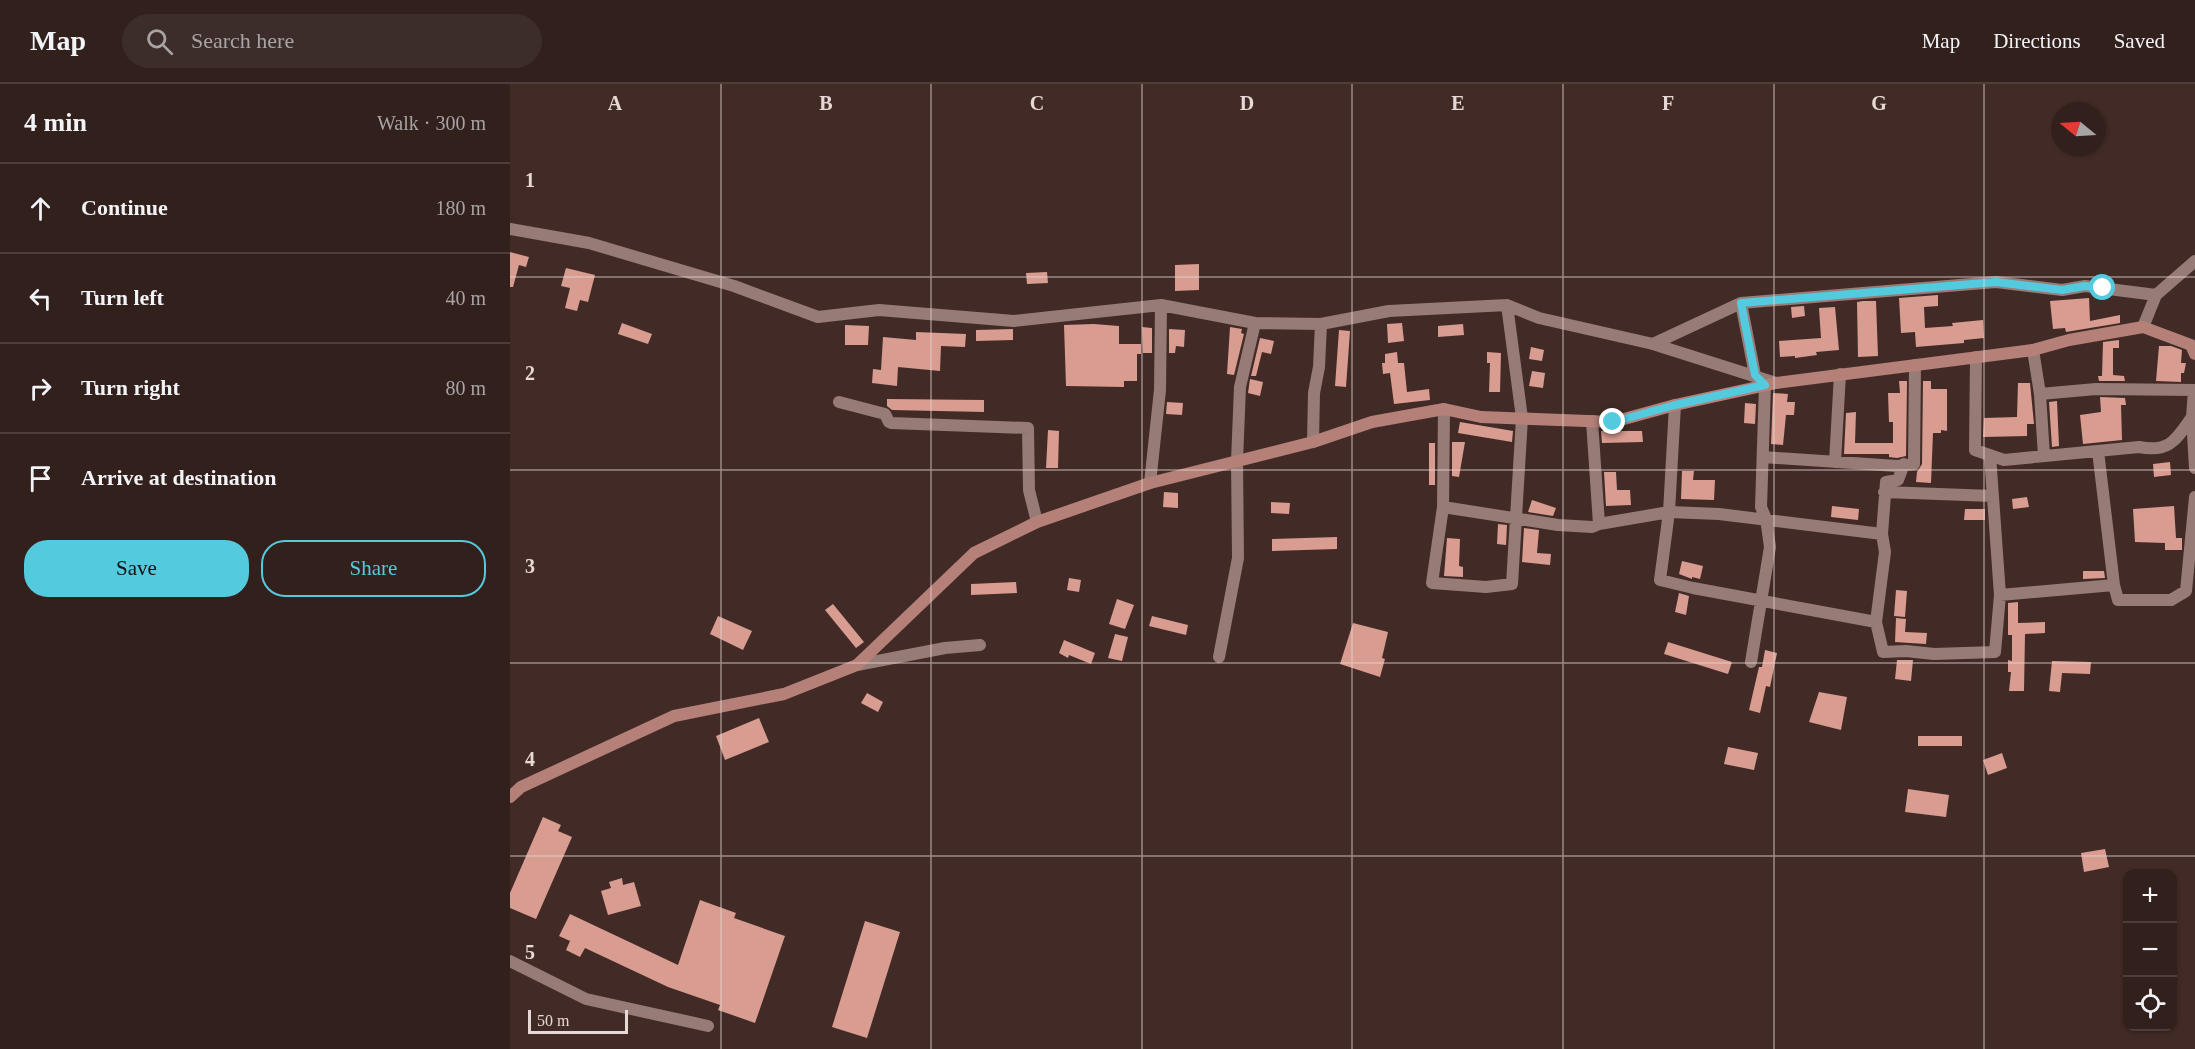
<!DOCTYPE html>
<meta charset="utf-8">
<style>
:root{--surface:#32201d;--page:#3d2d2a;--text:#f1f3f6;--muted:#a8a3a4;--line:#4d3e3b;--accent:#54cade}
body{margin:0;font-family:"Times New Roman",serif;background:var(--page);color:var(--text)}
.controls{position:absolute;right:18px;bottom:18px;display:grid;overflow:hidden;border-radius:12px;box-shadow:0 2px 4px #0004}
.controls button{width:54px;height:54px;display:grid;place-items:center;padding:0;border:0;border-bottom:2px solid var(--line);background:var(--surface);color:var(--text);font:30px sans-serif}
.compass{position:absolute;left:1541px;top:18px;width:54px;height:54px;border-radius:50%;background:var(--surface);box-shadow:0 2px 4px #0004;rotate:288deg}
.scale{position:absolute;left:18px;bottom:15px;width:100px;box-sizing:border-box;padding-left:6px;border:3px solid #e7d8d5;border-top:0;font-size:16px;line-height:21px;white-space:nowrap;color:#e7d8d5;-webkit-text-stroke:4px #422b27;paint-order:stroke}
.stop{position:absolute;width:18px;height:18px;margin:-14px;border:4px solid #54cade;border-radius:50%;background:#fff}
.stop.end{background:#54cade;border-color:#fff;box-shadow:0 2px 6px #0008}
.list{margin:0;padding:0;list-style:none}
h2{display:flex;justify-content:space-between;align-items:center;height:78px;margin:0;padding:0 24px;font-size:26px}
h2 small{font-size:20px;font-weight:400;color:var(--muted)}
.list li{display:grid;grid-template-columns:39px 1fr auto;gap:18px;align-items:center;box-sizing:border-box;height:90px;padding:0 24px;border-top:2px solid var(--line)}
.list b{display:block;font-size:22px;white-space:nowrap}
.list em{font-size:20px;font-style:normal;color:var(--muted)}
.actions{display:flex;gap:12px;padding:18px 24px}
.actions a{flex:1;padding:14px 0;border:2px solid var(--accent);border-radius:24px;text-align:center;font-size:21px;color:var(--accent)}
.actions .main{background:var(--accent);color:#111}
.icon{flex:none;width:33px;height:33px;fill:none;stroke:currentColor;stroke-width:2;stroke-linecap:round;stroke-linejoin:round}
.map{position:relative;flex:none;width:1685px;height:965px;overflow:hidden}
header{display:flex;align-items:center;gap:36px;box-sizing:border-box;height:84px;padding:0 30px;background:var(--surface);border-bottom:2px solid var(--line)}
header strong{font-size:28px}
nav{display:flex;gap:33px;margin-inline-start:auto;font-size:21px}
.search{width:420px;height:54px;background:var(--page);display:flex;align-items:center;gap:15px;box-sizing:border-box;padding:0 21px;border-radius:33px;color:var(--muted);font-size:22px}
main{display:flex}
aside{flex:1;background:var(--surface)}
.map>svg:first-child{display:block}
.building{fill:#d99c90}
.lines{fill:none;stroke-linecap:round;stroke-linejoin:round}
.street{stroke:#977b76;stroke-width:12}
.secondary{stroke:#b58077;stroke-width:12}
.route{stroke:#54cade;stroke-width:8}
.grid{fill:none;stroke:#e7d8d5;stroke-width:1.5;stroke-opacity:0.55}
.grid-label{font-size:20px;text-anchor:middle;font-weight:bold;fill:#e7d8d5;stroke:#422b27;stroke-width:6;stroke-linejoin:round;paint-order:stroke}
</style>
<header>
<strong>Map</strong>
<div class="search"><svg class="icon" aria-label="search" viewBox="0 0 24 24"><circle cx="10" cy="10" r="6"/><path d="M15 15l6 6"/></svg>Search here</div>
<nav><a>Map</a><a>Directions</a><a>Saved</a></nav>
</header>
<main>
<aside>
<h2>4 min<small>Walk · 300 m</small></h2>
<ul class="list">
<li><svg class="icon" aria-label="ahead" viewBox="0 0 24 24"><path d="M12 20V5M6 11l6-6 6 6"/></svg><div><b>Continue</b></div><em>180 m</em></li>
<li><svg class="icon" aria-label="left" viewBox="0 0 24 24"><path d="M17 20v-9H6M10 6l-5 5 5 5"/></svg><div><b>Turn left</b></div><em>40 m</em></li>
<li><svg class="icon" aria-label="right" viewBox="0 0 24 24"><path d="M7 20v-9h11M14 6l5 5-5 5"/></svg><div><b>Turn right</b></div><em>80 m</em></li>
<li><svg class="icon" aria-label="arrive" viewBox="0 0 24 24"><path d="M6 21V4h12l-3 4 3 4H6"/></svg><div><b>Arrive at destination</b></div></li>
</ul>
<div class="actions"><a class="main">Save</a><a>Share</a></div>
</aside>
<div class="map">
<svg width="1685" height="965" viewBox="0 0 1685 965">
<rect width="100%" height="100%" fill="#422b27"/>
<path class="building" d="M0 168 19 173 16 183 9 181 3 203H0Z
M689 180V206L665 207V181Z
M56 184 85 191 78 218 70 216 67 227 55 224 60 204 51 202Z
M537 188 538 199 517 200 516 189Z
M1428 211V222L1414 223 1415 244 1443 242 1442 239 1473 236 1474 254 1454 256V259L1406 263 1405 248 1391 249 1389 214Z
M1579 214 1580 237 1610 231V239L1556 248 1555 244 1543 245 1540 217Z
M1353 217H1366L1368 272 1348 273 1347 218Z
M1294 222 1295 232 1282 234 1281 223Z
M1325 223 1329 266 1306 268 1307 271 1285 274V272L1270 273 1269 257 1311 254 1309 224Z
M112 239 142 250 138 260 108 250Z
M892 239 894 257 878 259 877 240Z
M584 240 609 242V260H631V270H627V297H614V303L556 302 554 241Z
M953 240 954 251 928 253V242Z
M335 241 359 242 358 261H335Z
M632 243 642 244V269H633Z
M720 243 732 245 731 249 734 250 724 291 717 290Z
M503 245V256L466 257V246Z
M659 245 675 246 674 263 666 262 665 269H659Z
M829 246 840 247 836 303 825 302Z
M406 248 456 250 455 263 431 262 430 287 388 283 387 302 362 299 363 285 371 286 373 253 406 256Z
M750 254 764 257 761 270 752 268 746 292H741Z
M1609 256V264H1603V291L1614 292 1615 297H1589L1588 292H1592L1593 258Z
M1649 262H1661L1672 266 1671 279H1676L1674 289H1671V298L1646 297Z
M1021 263 1034 266 1032 277 1019 275Z
M887 268 888 279H894L897 308 919 305 920 316 884 320 880 289 873 290 872 279H875V270Z
M977 268 991 269 990 308H979L980 279H977Z
M1022 287 1035 289 1033 304 1019 302Z
M740 295 753 298 750 312 738 309Z
M1389 297H1397L1396 372 1387 374 1379 373V370H1334L1336 329 1346 328 1345 359H1383V338H1379L1378 309H1390Z
M1413 297H1421V305H1437V347L1431 346V349H1423L1421 399 1406 398 1407 388 1412 380Z
M1508 299H1520L1524 340H1517V352L1473 353 1474 334 1507 333Z
M1263 309 1278 310 1277 318H1285L1284 331H1276L1273 361 1261 360Z
M1590 313 1615 314 1616 321H1611L1612 356 1573 360 1570 331 1591 328Z
M377 315 474 316V328L382 326 377 322Z
M1547 317 1549 362 1542 363 1539 318Z
M657 318 673 319 672 331 656 330Z
M1235 319 1246 320 1245 340 1234 339Z
M950 338 1003 347 1002 358 948 349Z
M538 346 549 347 548 384H536Z
M1091 347H1132L1133 358 1092 359Z
M942 358H955L949 393 942 392Z
M919 359H925V401H919Z
M1660 378 1661 391 1644 393 1643 380Z
M1172 387H1184L1183 396H1205L1204 416 1171 415Z
M1094 388H1106L1107 406H1120L1121 421 1096 422Z
M654 408 668 409V424L653 423Z
M1517 413 1519 423 1503 425 1502 415Z
M1022 416 1046 424 1043 432 1018 428Z
M761 418 780 419 779 430 761 429Z
M1322 422 1349 425 1348 436 1321 433Z
M1664 422 1666 454H1672V466H1655V459L1625 458 1623 425Z
M1455 425H1475V436H1454Z
M988 440 997 441 996 461 987 460Z
M1014 444 1029 446 1027 469 1041 470 1040 481 1012 478Z
M827 453V465L762 467V455Z
M937 454 950 455 949 482 953 483V493L934 492Z
M1172 477 1193 482 1190 495 1182 493V495L1169 490Z
M1573 487H1594L1595 494 1573 495Z
M559 494 571 496 569 508 557 506Z
M506 498 507 509 461 511V500Z
M1386 506 1397 507 1395 533 1384 532Z
M1169 509 1179 512 1176 531 1165 528Z
M607 515 624 521 615 545 599 540Z
M1508 518V539L1535 538V549L1515 550 1514 607H1499L1501 588H1498V576L1502 577V551H1498V519Z
M323 520 354 558 346 564 315 526Z
M208 532 242 547 233 566 200 550Z
M642 532 678 541 676 551 639 542Z
M1386 534 1396 535 1395 548 1417 549 1416 560 1385 558Z
M843 539 878 548 872 574 875 575 870 593 830 580Z
M605 550 618 553 612 577 598 574Z
M554 556 585 569 581 580 559 571 558 574 549 569Z
M1158 558 1222 578 1218 590 1154 570Z
M1255 566 1267 569 1260 603 1256 602 1250 629 1239 626 1249 583H1252Z
M1387 576H1403L1401 597 1385 595Z
M1542 577 1581 578 1580 590 1552 589 1550 608 1539 607Z
M1309 608 1337 613 1331 646 1299 638Z
M357 609 373 618 368 628 351 619Z
M249 634 259 658 215 676 206 652Z
M1408 652H1452V662H1408Z
M1218 663 1248 669 1244 686 1214 680Z
M1492 669 1497 684 1478 691 1473 676Z
M1398 705 1439 711 1436 733 1395 728Z
M33 733 51 741 48 747 62 753 26 835 0 824V809Z
M1595 765 1599 783 1574 788 1571 769Z
M112 794 113 801 124 798 131 822 98 831 91 807 101 804 99 798Z
M190 816 226 829 224 834 275 852 245 939 208 926 210 921 158 903 75 864 70 873 56 866 60 857 49 852 60 830 168 881Z
M355 837 390 848 357 954 322 943Z"/>
<g class="lines">
<path class="street" d="M0 145 79 159 224 202 308 233 369 226 504 237 651 221 745 239 811 240 879 227 997 221 1029 234 1143 260 1266 299
M1231 219 1245 291 1255 301 1251 423 1256 435 1260 463 1241 578
M1633 243 1646 211 1685 177
M1143 260 1231 219 1486 198 1552 206 1575 202 1646 211
M1523 266 1530 310 1534 372
M1466 273 1465 366 1494 376 1629 363C1659 369 1666 356 1682 333L1685 384
M1530 310 1586 305 1685 306
M329 318 375 330 379 338 381 339 518 344 519 406 527 438
M1165 321 1159 428 1150 496 1183 504 1366 538
M934 325 933 423 922 499 976 503 1002 500 1012 334 997 221
M1682 333 1684 307
M1082 337 1089 440
M803 358 804 309 809 283 811 240
M1253 373 1387 382 1404 380 1405 281
M1325 378 1330 290
M1394 380 1388 396 1376 398 1372 450 1375 468 1366 538 1373 568 1396 567 1424 570 1485 568 1490 511 1480 371
M640 399 650 306 651 221
M1374 408 1483 412
M933 423 1048 441 1082 443 1089 440 1159 428 1209 430 1372 450
M1604 501 1608 516H1661L1676 507 1685 413
M1490 511 1604 501 1588 367
M709 573 728 474 727 377 730 303 745 239
M347 581 435 564 470 561
M0 877 76 915 198 942"/>
<path class="secondary" d="M0 713 11 703 164 632 274 610 347 581 464 469 527 438 640 399 803 358 862 338 934 325 971 333 1103 338 1165 321 1266 299 1523 266 1559 256 1633 243 1681 261 1685 270"/>
</g>
<g class="lines">
<path class="route" d="M1103 338 1165 321 1255 301 1245 291 1231 219 1486 198 1552 206 1575 202 1593 204"/>
</g>
<path class="grid" d="M211 0V965M421 0V965M632 0V965M842 0V965M1053 0V965M1264 0V965M1474 0V965M0 193H1685M0 386H1685M0 579H1685M0 772H1685"/>
<g class="grid-label">
<text x="105" y="26">A</text>
<text x="316" y="26">B</text>
<text x="527" y="26">C</text>
<text x="737" y="26">D</text>
<text x="948" y="26">E</text>
<text x="1158" y="26">F</text>
<text x="1369" y="26">G</text>
<text x="20" y="103">1</text>
<text x="20" y="296">2</text>
<text x="20" y="489">3</text>
<text x="20" y="682">4</text>
<text x="20" y="875">5</text>
</g>
</svg>
<div class="controls">
<button>+</button>
<button>−</button>
<button><svg class="icon" aria-label="locate" viewBox="0 0 24 24"><circle cx="12" cy="12" r="6"/><path d="M12 2v4M12 18v4M2 12h4M18 12h4"/></svg></button>
</div>
<svg class="compass" viewBox="-18 -18 36 36"><path d="M0-13l5 13h-10z" fill="#e53935"/><path d="M0 13l5-13h-10z" fill="#a8a3a4"/></svg>
<div class="scale">50 m</div>
<div class="stop" style="left:1593px;top:204px"></div>
<div class="stop end" style="left:1103px;top:338px"></div>
</div>
</main>
